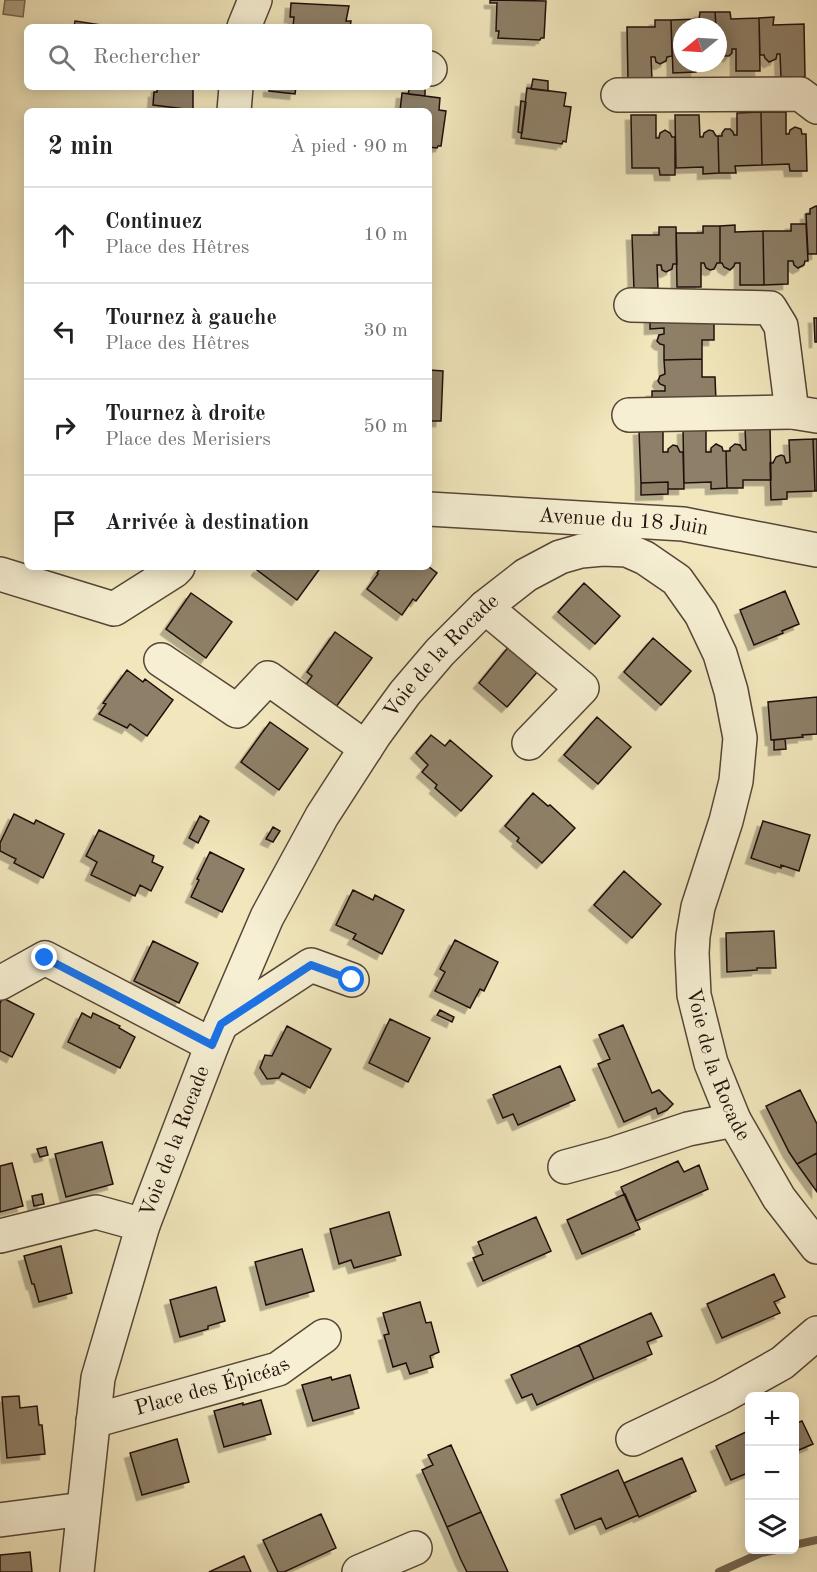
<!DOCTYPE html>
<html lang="fr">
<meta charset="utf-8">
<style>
:root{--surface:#fff;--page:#f6f6f6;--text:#202124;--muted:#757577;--line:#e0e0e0}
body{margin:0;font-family:"Old Standard TT",serif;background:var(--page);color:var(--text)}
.controls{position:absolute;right:18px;bottom:18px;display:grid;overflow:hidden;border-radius:9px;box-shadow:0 3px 15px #0003}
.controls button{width:54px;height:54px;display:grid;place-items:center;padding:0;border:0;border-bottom:2px solid var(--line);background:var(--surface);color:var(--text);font:30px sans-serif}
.compass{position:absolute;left:673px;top:18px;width:54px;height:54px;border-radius:50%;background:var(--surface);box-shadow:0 3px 15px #0003;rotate:252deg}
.stop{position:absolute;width:18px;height:18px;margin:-14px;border:4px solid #1a73e8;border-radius:50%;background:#fff}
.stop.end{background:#1a73e8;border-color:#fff;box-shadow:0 2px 6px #0008}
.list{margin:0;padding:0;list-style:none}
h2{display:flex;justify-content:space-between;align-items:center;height:78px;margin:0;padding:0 24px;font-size:26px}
h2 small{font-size:20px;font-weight:400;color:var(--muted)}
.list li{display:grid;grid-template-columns:39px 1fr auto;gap:18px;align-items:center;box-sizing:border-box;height:96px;padding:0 24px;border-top:2px solid var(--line)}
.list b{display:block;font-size:22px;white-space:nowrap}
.list p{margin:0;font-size:20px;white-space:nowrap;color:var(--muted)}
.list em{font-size:20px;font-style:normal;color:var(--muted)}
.icon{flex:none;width:33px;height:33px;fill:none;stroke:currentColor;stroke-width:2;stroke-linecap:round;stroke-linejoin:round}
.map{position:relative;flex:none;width:817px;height:1572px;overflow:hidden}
.search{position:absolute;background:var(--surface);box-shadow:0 3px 15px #0003;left:24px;top:24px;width:408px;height:66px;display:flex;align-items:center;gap:15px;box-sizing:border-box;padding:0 21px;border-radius:9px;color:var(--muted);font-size:22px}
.panel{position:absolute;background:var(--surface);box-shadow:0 3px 15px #0003;left:24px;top:108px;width:408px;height:462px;border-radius:9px}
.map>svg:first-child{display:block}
.water{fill:#ab9e7f;stroke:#746650;stroke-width:1.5}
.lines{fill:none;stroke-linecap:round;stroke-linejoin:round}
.stream{stroke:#746650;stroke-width:8}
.building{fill:#8e8067;stroke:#22110a;stroke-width:1.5;filter:url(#shadow)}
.minor-casing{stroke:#564636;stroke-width:36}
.minor{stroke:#f6efd3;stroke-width:33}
.route{stroke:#1a73e8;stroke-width:8}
.labels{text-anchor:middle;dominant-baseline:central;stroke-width:4.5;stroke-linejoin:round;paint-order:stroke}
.street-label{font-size:21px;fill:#22110a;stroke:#f6efd3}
</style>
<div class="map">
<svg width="817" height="1572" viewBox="0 0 817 1572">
<defs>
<filter id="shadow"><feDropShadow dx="-5.5" dy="5.5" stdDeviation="0" flood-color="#0004"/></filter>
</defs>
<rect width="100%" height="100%" fill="#f1e6bc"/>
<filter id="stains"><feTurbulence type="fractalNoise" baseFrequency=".00333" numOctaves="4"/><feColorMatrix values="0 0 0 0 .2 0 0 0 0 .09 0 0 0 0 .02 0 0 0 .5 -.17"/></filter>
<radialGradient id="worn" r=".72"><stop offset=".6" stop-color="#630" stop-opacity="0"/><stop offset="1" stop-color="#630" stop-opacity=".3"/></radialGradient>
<path class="water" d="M5 0H25L23 17 3 14Z"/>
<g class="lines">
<path class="stream" d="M794 1545 817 1540
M719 1572 761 1553 776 1550"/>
</g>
<path class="building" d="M490 0 546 1 544 38H541L540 40 498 38 499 31H496L497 3H490Z
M291 3 349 6 346 21H351L350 27H293L294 17H290Z
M700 12H715L716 27H682V63H696V72L673 73 671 20 699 19Z
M715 12H730L731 19 759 18 760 71H736V49H732V53L729 56H724L721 54 720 49H718V27H716Z
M774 17 773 25 804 24 805 77H781L780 54H777L776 59 769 62 765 58 764 55H760L759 18Z
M655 20H671L672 56 667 57 666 61 660 64 656 62 655 57H651L652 80H628L627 27H655Z
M75 21 114 27H74Z
M533 79 548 81V91L531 89Z
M157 87H193V110L153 105 154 92H157Z
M269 87H296L295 94 269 91Z
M410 87H425V96L408 94Z
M527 88 566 93 564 106 571 107 566 142 563 141 562 144 521 138Z
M402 93 440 98 439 110 446 111 441 146H438L437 148 429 147V111H400Z
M521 101 526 102 522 133 518 132Z
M761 112H786V134H789L790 130 795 127 801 129 802 134H806L807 171H790L789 164 762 165Z
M761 112 762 165 735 166 736 173H719L718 136H722V133L725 129H730L733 132 734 135H737V113Z
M631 115H656V138H659L660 133 665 130 670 133 672 137H675V175H660L659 168H632Z
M675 115H699L700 137H703L704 133 709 130 713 131 716 136H718L719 173 703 174V167L676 168Z
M816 206H817V254H808L806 214H810V209Z
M791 224H806L808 261H805L804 265 798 268 794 265 793 261H788V284L764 285 763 231H791Z
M735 225V232L763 231 764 285H740V263H735L734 266 730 270 724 267 722 263H720V226Z
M703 226H720V263H717L714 269 710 270 706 268 704 263H701V287H677L676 233H703Z
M659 227H676L677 264H673L672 269 666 272 662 270 661 265H657L658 288 634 289 632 235H659Z
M714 315V340H702V359L664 360V345L660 344 657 341 659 335 664 334V328L650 329V316Z
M814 318H817V342H815Z
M702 359V377H715L716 402 652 404V391H665V386L660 384 658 381 660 376 665 374 664 360Z
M429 370 443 371 441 421H429Z
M770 427 771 480H743V488H727L726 451H730V448L735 444 740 445 743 450H746L745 428Z
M663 429V452H668V449L673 445 677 446 680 452H683L684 489H668V482L641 483 639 430Z
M683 429H706V452H711V448L716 444 722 447 723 451H726L727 488 711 489V482L684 483Z
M813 439 815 491 787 492V499L771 500 770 463H773L776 457 781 455 784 456 786 463 790 462 789 440Z
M813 439H817V491H815Z
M668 482V494L641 495V483Z
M259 567H321L297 600 257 570Z
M381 567H429L437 573 416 601 413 599 402 615 367 589 378 574 377 573Z
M584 583 620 616 595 644 558 612Z
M785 591 799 624 782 631 783 633 754 645 740 610Z
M191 593 232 622 206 658 166 629Z
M335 632 372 658 333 711 303 689 312 676 307 672Z
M653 638 691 671 661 705 624 672Z
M510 645 539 670 507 707 479 683Z
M127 670 143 682 145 679 173 700 147 736 130 724 127 728 99 714 106 704 103 703Z
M817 697V734L802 735 803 737 771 740 768 702Z
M597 717 631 747 598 784 564 755Z
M270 722 308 749 279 790 241 762Z
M431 735 445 746 450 740 492 776 461 811 435 788 437 785 422 772 428 765 416 753Z
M785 739 786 749 774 750V740Z
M533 793 548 806 550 805 575 828 542 863 517 841 519 838 505 826Z
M14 814 34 824 36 820 64 834 43 878 14 863 16 859 0 851V843Z
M200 816 209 821 198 843 189 838Z
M763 821 810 835 799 871 781 865V868L751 858Z
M273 827 280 831 273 842 266 839Z
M99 830 154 856 152 862 163 867 151 891 140 885 135 896 91 875 97 862 86 856Z
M210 852 244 869 222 912 191 897 199 880 197 879Z
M624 871 661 904 632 938 594 905Z
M353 890 373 900 375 895 404 910 382 954 353 939 356 934 336 925Z
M774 931 776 968H757V970L727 972 726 933Z
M455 940 498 962 484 991 480 989 470 1008 435 991 445 972 440 969Z
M153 941 198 963 179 1003 134 981Z
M3 998 34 1014 12 1057 0 1051V1003Z
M440 1010 454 1017 452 1022 437 1015Z
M82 1013 91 1018 93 1013 120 1026 119 1028 135 1037 120 1068 68 1042Z
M390 1019 430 1038 408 1082 369 1063Z
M623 1025 652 1093 659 1090 673 1104 667 1110 658 1114 656 1108 624 1122 598 1064 610 1059 599 1035Z
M287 1026 331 1049 310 1088 282 1073 279 1078 267 1079 260 1068 265 1055 272 1056Z
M560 1066 575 1100 518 1125 513 1114 503 1118 493 1095Z
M800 1090 817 1124V1153L797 1164 789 1152 766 1106Z
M102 1142 113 1184 66 1197 55 1154Z
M46 1147 48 1155 40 1157 37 1149Z
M817 1153V1192L797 1164Z
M678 1161 684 1172 699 1165 708 1189 636 1221 621 1187Z
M12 1163 23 1206 0 1212V1166Z
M42 1194 44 1204 34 1206 32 1196Z
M625 1194 640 1229 582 1254 567 1220Z
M389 1212 401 1255 354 1268 351 1260 339 1264 330 1229Z
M536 1217 551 1251 483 1281 473 1258 483 1254 478 1242Z
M61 1246 72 1293 39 1302 34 1284H32L24 1256Z
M302 1249 314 1291 266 1305 255 1262Z
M774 1274 785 1297 774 1302 780 1313 722 1338 707 1304Z
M216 1287 225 1321 208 1326V1329L180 1337 170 1300Z
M420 1302 426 1323 431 1322 439 1352 430 1356 433 1367 410 1374 406 1363 393 1367 384 1335 389 1334 383 1313Z
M651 1313 662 1336 647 1342 652 1354 594 1379 579 1345Z
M579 1345 594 1379 537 1405 532 1394 522 1398 511 1375Z
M350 1375 359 1408 313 1421 302 1385 331 1377 332 1380Z
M19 1396 20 1408 37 1406 39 1425H42L45 1454 7 1458 2 1397Z
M261 1400 271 1434 224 1447 214 1411 243 1403V1405Z
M802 1421 813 1444 794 1452V1424Z
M748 1431H750V1472L731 1480 716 1446Z
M177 1439 189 1482 142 1495 130 1453Z
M451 1445 481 1512 447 1527 422 1470 433 1465 428 1455Z
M682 1458 696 1491 639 1517 624 1483Z
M618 1470 638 1515 606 1529 601 1518 575 1529 561 1495Z
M481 1512 508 1572H467L461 1560 447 1527Z
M321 1514 336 1548 284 1572H278L263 1540Z
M30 1552 32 1572H0V1555Z
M244 1556 251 1572H209Z"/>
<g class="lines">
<g class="minor-casing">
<g id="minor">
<path d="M244 27 255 0"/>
<path d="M429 68 430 69"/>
<path d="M618 95 800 94 817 107"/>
<path d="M234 111 236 87"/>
<path d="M631 305 770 308 781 326 792 412 817 416"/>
<path d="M629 415 792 412"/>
<path id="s1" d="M429 509 683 524 817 550"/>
<path d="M0 574 114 609 174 571 178 567"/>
<path d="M485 607 582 688 529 743"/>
<path d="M161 660 237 711 268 678 366 748"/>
<path d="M0 983 45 958 212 1045"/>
<path d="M221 1024 311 965 352 980"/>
<path d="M565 1167 613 1154 688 1129 734 1120"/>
<path d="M0 1236 96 1212 143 1225"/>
<path id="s2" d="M93 1421 278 1369 324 1336"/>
<path d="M633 1439 723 1396 782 1363 817 1333"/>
<path d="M0 1520 83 1509"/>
<path id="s3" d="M77 1572 98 1378 143 1225 212 1045 267 917 322 816 375 734 405 693 440 652 485 607 526 575 560 557 581 551 603 549 627 550 645 558 677 580 701 614 720 654 731 691 740 738 736 781 726 821 698 907 693 936 692 953 694 995 711 1063 734 1120 779 1198 817 1247"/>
<path d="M359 1572 415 1548"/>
</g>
</g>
<use href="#minor" class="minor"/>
</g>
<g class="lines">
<path class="route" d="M45 958 212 1045 221 1024 311 965 352 980"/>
</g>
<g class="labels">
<g class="street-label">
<text stroke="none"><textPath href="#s1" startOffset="195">Avenue du 18 Juin</textPath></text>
<text stroke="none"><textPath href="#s3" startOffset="1002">Voie de la Rocade</textPath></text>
<text stroke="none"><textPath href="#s3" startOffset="1794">Voie de la Rocade</textPath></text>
<text stroke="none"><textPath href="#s3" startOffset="444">Voie de la Rocade</textPath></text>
<text stroke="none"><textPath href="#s2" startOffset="124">Place des Épicéas</textPath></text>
</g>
</g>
<rect width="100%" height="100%" filter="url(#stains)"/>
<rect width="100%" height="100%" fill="url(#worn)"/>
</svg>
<div class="controls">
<button>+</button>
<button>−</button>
<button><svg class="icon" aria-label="layers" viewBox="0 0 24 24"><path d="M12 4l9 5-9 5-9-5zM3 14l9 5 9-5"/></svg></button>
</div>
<svg class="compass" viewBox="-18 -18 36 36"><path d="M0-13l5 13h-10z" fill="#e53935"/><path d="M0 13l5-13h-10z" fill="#757577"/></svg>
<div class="stop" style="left:352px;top:980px"></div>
<div class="stop end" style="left:45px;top:958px"></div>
<div class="search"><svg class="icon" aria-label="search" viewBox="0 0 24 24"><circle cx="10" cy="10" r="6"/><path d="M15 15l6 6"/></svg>Rechercher</div>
<section class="panel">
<h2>2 min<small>À pied · 90 m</small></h2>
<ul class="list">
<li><svg class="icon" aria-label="ahead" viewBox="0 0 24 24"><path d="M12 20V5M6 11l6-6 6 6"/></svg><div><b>Continuez</b><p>Place des Hêtres</p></div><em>10 m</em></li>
<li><svg class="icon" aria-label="left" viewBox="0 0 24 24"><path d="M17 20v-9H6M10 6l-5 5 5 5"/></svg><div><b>Tournez à gauche</b><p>Place des Hêtres</p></div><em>30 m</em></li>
<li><svg class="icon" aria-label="right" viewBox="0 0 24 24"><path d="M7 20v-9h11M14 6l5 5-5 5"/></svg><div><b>Tournez à droite</b><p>Place des Merisiers</p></div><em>50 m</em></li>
<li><svg class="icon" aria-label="arrive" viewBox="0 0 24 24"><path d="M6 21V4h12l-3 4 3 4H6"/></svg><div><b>Arrivée à destination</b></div></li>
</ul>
</section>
</div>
